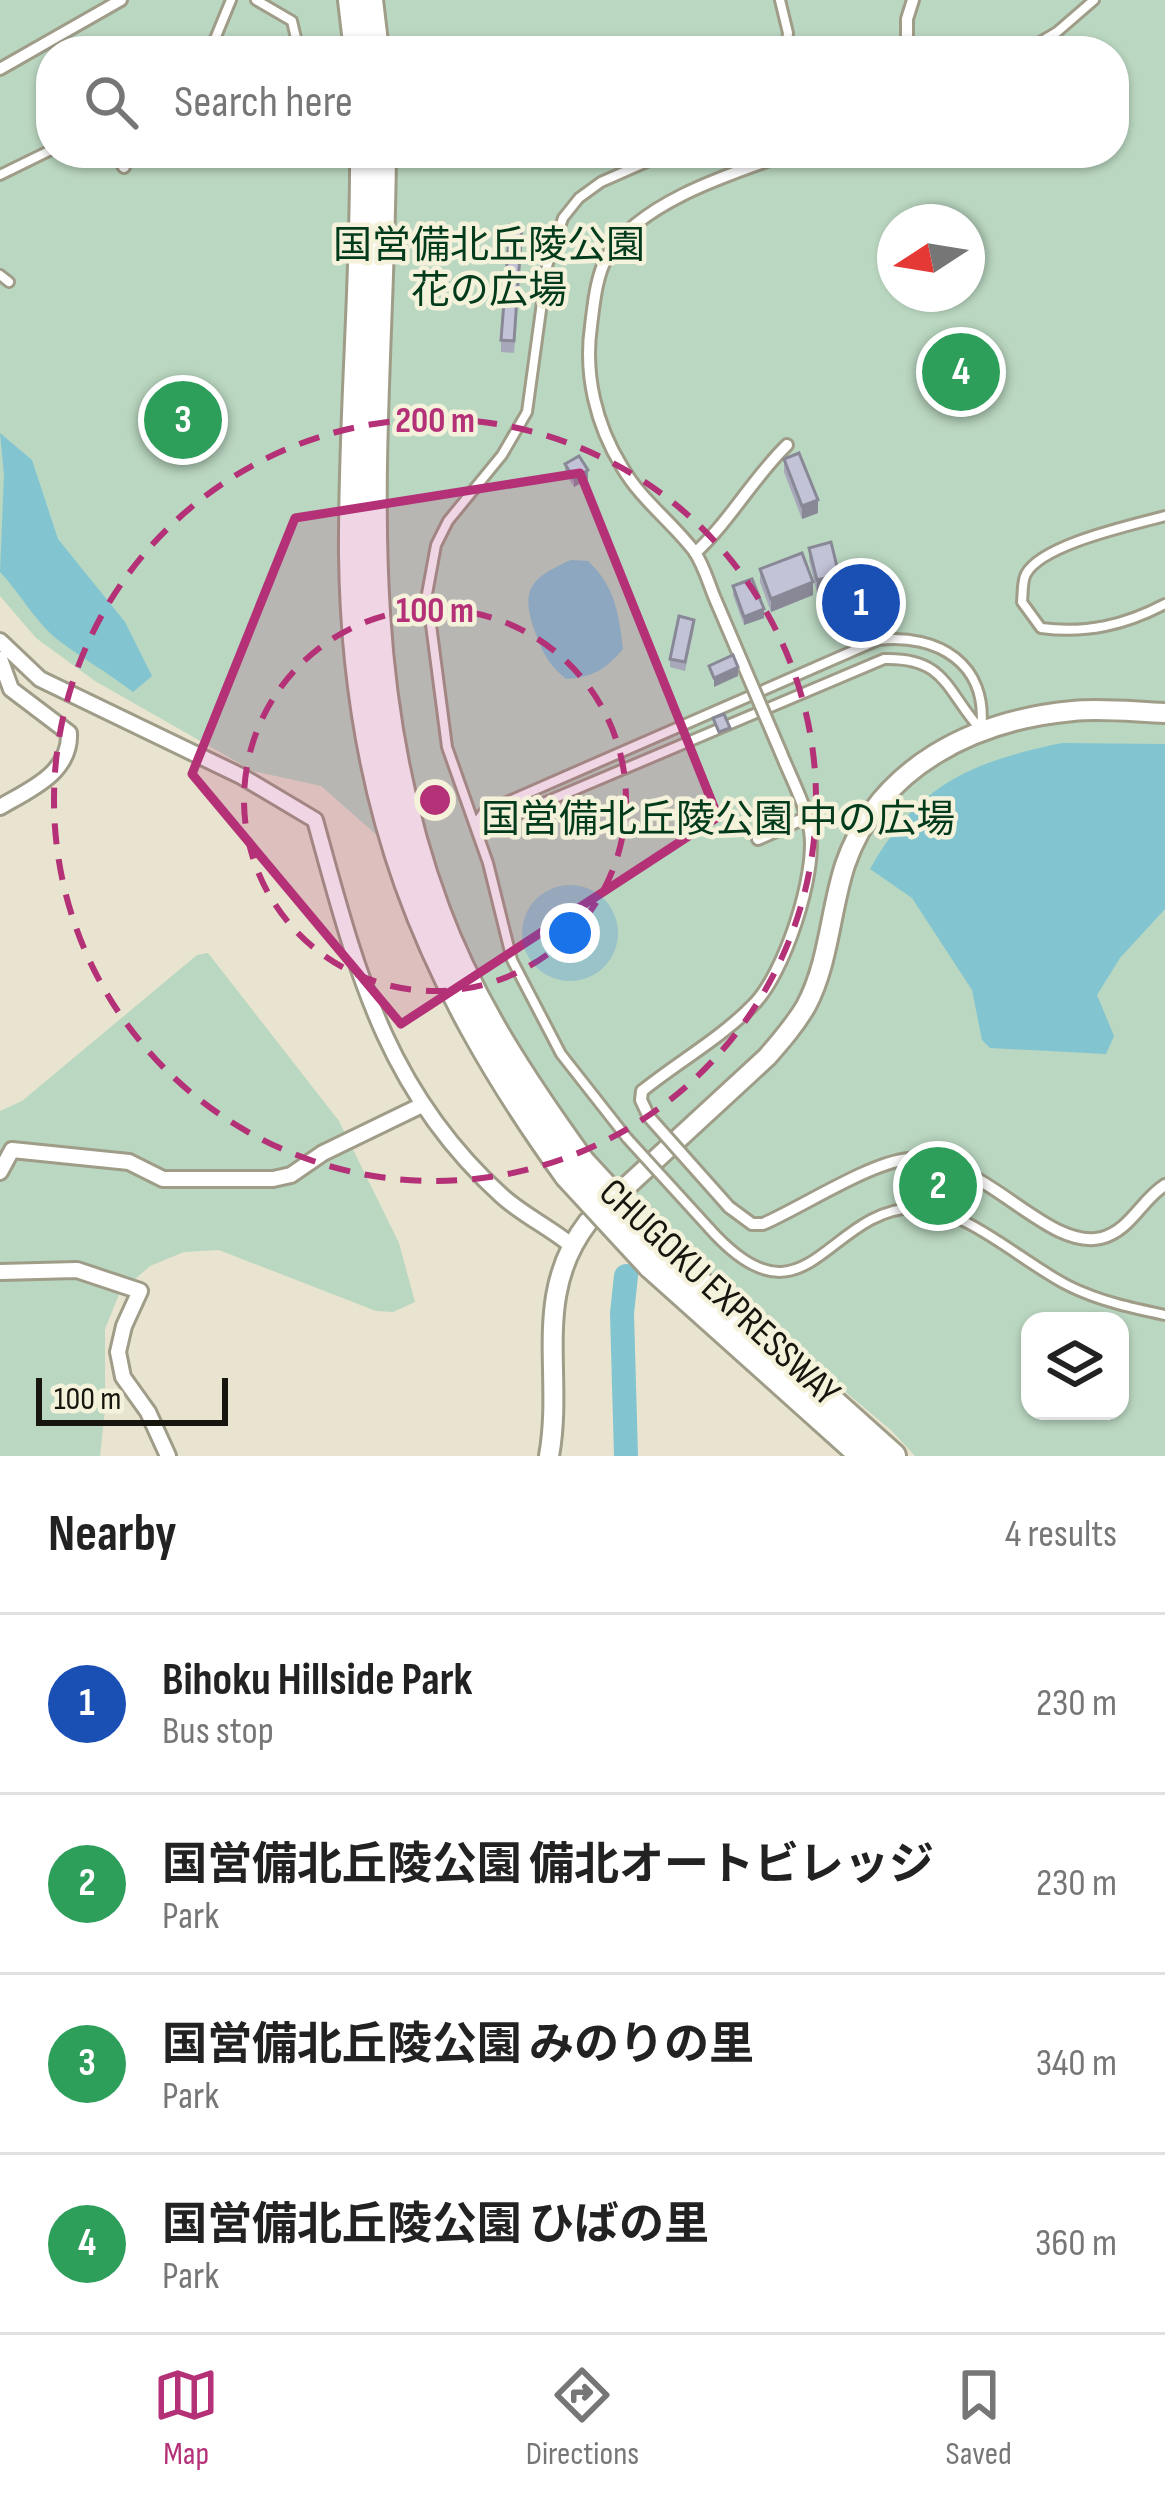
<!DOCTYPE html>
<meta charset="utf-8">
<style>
:root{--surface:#fff;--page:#f6f6f6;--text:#222;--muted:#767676;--line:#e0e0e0;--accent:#b43178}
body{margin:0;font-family:"Sofia Sans Condensed","Noto Sans JP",sans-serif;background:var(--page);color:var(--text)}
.controls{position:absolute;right:36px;bottom:36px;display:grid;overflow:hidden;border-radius:24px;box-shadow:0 3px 9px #0004}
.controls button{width:108px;height:108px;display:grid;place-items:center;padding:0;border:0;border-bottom:3px solid var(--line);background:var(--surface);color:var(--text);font:60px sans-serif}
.compass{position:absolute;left:877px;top:204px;width:108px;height:108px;border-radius:50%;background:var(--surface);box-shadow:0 3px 9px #0004;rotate:258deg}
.scale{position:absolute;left:36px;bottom:30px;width:192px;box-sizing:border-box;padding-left:12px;border:6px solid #17160e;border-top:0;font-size:33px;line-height:42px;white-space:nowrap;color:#17160e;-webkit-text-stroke:9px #f5f2dc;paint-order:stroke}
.you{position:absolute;left:570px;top:933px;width:42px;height:42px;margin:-30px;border:9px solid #fff;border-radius:50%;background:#1a73e8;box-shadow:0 0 0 18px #1a73e833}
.badge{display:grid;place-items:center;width:78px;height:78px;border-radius:50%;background:var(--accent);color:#fff;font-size:39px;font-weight:700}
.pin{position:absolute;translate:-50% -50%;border:6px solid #fff;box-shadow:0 3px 12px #0006}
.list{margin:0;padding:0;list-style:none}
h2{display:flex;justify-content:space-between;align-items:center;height:156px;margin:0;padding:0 48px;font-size:51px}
h2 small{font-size:39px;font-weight:400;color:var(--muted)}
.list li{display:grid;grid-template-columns:78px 1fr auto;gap:36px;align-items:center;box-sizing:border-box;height:180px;padding:0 48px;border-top:3px solid var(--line)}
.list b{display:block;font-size:45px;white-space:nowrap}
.list p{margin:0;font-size:39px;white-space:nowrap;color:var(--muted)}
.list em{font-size:39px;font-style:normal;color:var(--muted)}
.icon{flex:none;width:66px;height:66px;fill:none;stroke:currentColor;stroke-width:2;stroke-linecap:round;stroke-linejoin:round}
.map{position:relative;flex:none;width:1165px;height:1456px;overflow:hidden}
.search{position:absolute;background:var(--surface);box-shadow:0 3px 9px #0004;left:36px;right:36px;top:36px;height:132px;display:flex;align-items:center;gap:30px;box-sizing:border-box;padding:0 42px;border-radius:48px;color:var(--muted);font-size:45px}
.sheet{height:876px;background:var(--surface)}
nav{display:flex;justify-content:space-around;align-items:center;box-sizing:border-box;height:168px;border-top:3px solid var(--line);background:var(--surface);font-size:33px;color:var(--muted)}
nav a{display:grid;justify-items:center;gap:6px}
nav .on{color:var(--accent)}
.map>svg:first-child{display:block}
.green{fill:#bad7c1;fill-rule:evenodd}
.water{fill:#82c5d1}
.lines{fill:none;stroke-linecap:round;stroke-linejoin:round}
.river{stroke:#82c5d1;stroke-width:24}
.service-casing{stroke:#9f9c88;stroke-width:14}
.pedestrian-casing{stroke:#9f9c88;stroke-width:16}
.minor-casing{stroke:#9f9c88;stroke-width:20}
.tertiary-casing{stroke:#9f9c88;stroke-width:24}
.motorway-casing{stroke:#9f9c88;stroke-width:30}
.service{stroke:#fff;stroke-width:8}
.pedestrian{stroke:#fff;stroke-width:10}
.minor{stroke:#fff;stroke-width:14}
.tertiary{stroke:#fff;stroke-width:18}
.motorway{stroke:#fff;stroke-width:24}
.service-bridge-casing{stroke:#9f9c88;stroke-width:14;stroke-linecap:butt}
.pedestrian-bridge-casing{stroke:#9f9c88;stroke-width:16;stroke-linecap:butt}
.motorway-bridge-casing{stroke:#9f9c88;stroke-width:30;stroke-linecap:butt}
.service-bridge{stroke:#fff;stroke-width:8}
.pedestrian-bridge{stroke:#fff;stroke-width:10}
.motorway-bridge{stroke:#fff;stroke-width:24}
.wall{fill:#a7a8b9}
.shaded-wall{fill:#888896}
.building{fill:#c2c3d7;stroke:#888896;stroke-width:3}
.marked{fill:#b43178;fill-opacity:0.2;stroke:#b43178;stroke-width:9;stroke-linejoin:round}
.ring{fill:none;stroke:#b43178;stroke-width:6;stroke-dasharray:21 15}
.labels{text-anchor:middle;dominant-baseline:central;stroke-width:9;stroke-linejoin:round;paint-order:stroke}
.park-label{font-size:39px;fill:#013b1b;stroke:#f5f2dc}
.street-label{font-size:39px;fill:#17160e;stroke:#f5f2dc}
.centre{fill:#b43178;stroke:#f5f2dc;stroke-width:6}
.ring-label{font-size:36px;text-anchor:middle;font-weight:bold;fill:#b43178;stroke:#f5f2dc;stroke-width:9;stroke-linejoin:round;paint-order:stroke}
</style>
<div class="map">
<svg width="1165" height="1456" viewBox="0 0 1165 1456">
<rect width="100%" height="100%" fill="#e8e4cf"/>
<path class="green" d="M0 0H1165V1456H915L892 1431 719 1286 590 1156 541 1090 479 982 439 890 321 786 253 771 95 681 36 638 0 596ZM51 51H1114V153H51ZM895 222H967V294H895ZM1030 1321H1120V1411H1030Z
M208 953 339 1121 399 1243 415 1302 393 1312 376 1311 219 1250 184 1252 150 1266 120 1292 105 1329V1410L100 1456H0V1111L22 1101 197 955Z"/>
<path class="water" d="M0 433 32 460 58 539 125 622 152 676 133 692C110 674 85 660 62 643 35 623 22 595 0 572L4 475Z
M571 560 588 561C615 586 619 614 623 649 605 670 593 677 566 679 548 664 543 653 535 632 520 589 530 578 571 560Z
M1062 743 1165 744V909L1120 958 1097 995 1114 1036 1106 1054 990 1048 982 1040 972 990 912 898 870 869C918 784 971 762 1062 743Z"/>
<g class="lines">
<path class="river" d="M626 1276 622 1313 626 1456"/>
<g class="service-casing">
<path id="service" d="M256 0 292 21 299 51
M780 0 788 33 786 51
M210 51 231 0
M1025 51 1057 32 1094 0
M0 175 51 150
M0 275 9 282
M1165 516C1133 525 1042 544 1026 574 1022 581 1023 593 1022 602L1041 628C1086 634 1125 625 1165 604
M476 823 484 812 878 640C938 633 989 664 981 730
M476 825 489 826 884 659C946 657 946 691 981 730
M627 1138 561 1054 512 960 488 863 447 747 427 594 436 545 448 521 502 455 527 412 547 266 563 218 579 198 601 182 667 153
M709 1228C806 1337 826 1209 915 1208 965 1207 1024 1264 1069 1286 1099 1301 1132 1308 1165 1315"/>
</g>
<g class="pedestrian-casing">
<path id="pedestrian" d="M907 51V19L913 0
M0 69 121 0
M116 153 124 167
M695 553C730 521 753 478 787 445
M716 601C709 585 704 565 694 551 671 521 641 500 622 467 596 425 584 375 591 326 594 302 596 276 608 255 641 201 733 173 790 153
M758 839 807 817
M649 1117 641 1100 642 1091C678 1062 721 1038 753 1005 784 975 817 874 810 831 806 805 791 778 781 753
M729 1207 752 1224H763C802 1207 869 1163 908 1159 981 1152 1045 1251 1101 1238 1130 1231 1141 1200 1165 1185"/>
</g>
<g class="minor-casing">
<path id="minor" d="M0 641 40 679 241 776 315 820C356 968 384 1089 502 1196 523 1215 549 1227 571 1245
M0 659 11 689 69 733C71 773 29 790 0 807
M0 1172 12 1150 129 1162 163 1179H273L291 1175 323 1153 420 1106
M0 1272 77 1270 140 1291 124 1326 118 1352 123 1377 148 1412 168 1456"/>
</g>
<g class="tertiary-casing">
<path id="tertiary" d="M549 1456C564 1373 531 1296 588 1222L767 1057C781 1041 795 1025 806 1006 829 963 830 911 845 865 879 766 975 720 1073 711 1103 708 1135 712 1165 713"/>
</g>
<g class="motorway-casing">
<path id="motorway" d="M351 0 357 51
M370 0 376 51
M363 153C364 287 351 421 352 555 355 801 425 978 567 1175
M383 153C381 414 343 658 437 910 471 1002 525 1083 582 1162
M664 1251 893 1456
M650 1265 863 1456"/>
</g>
<use href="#service" class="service"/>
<use href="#pedestrian" class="pedestrian"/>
<use href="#minor" class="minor"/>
<use href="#tertiary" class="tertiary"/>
<use href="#motorway" class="motorway"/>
<g class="service-bridge-casing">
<path id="service-bridge" d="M627 1138 709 1228"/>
</g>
<g class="pedestrian-bridge-casing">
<path id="pedestrian-bridge" d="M716 601 781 753
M649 1117 729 1207"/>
</g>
<g class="motorway-bridge-casing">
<path id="motorway-bridge" d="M582 1162 664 1251
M567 1175 650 1265"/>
</g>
<use href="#service-bridge" class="service-bridge"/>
<use href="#pedestrian-bridge" class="pedestrian-bridge"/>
<use href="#motorway-bridge" class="motorway-bridge"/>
</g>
<path class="wall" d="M522 239 514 353 501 352V340Z
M784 459 818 513 802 519 784 472Z
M565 464 588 479 574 487 565 473Z
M809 548 839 588 817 593 809 560Z
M760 569 813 595 771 612 760 582Z
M733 586 764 618 744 625 733 595Z
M694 628 685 671 670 667V659Z"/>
<path class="shaded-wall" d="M588 470V479L574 487V479Z
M818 500V513L802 519V506Z
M839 575V588L817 593V580Z
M813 582V595L771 612V599Z
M764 609V618L744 625V617Z
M738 667V676L714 687V678Z"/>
<path class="building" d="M510 225 522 226 514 341 501 340Z
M799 453 818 500 802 506 784 459Z
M579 456 588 470 574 479 565 464Z
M831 542 839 575 817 580 809 548Z
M802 553 813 582 771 599 760 569Z
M752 579 764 609 744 617 733 586Z
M679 616 694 620 685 662 670 659Z
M733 655 738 667 714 678 709 666Z
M724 714 730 728 719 732 713 718Z"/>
<path class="marked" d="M580 473 718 817 401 1024 192 774 295 518Z"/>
<g class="ring">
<circle cx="435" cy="800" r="191"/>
<circle cx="435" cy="800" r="381"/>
</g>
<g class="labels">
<g class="park-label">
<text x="489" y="246">国営備北丘陵公園<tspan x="489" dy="45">花の広場</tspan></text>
<text x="718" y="820">国営備北丘陵公園 中の広場</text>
</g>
<g class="street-label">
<text transform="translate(719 1293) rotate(43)">CHUGOKU EXPRESSWAY</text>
</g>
</g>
<circle cx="435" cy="800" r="18" class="centre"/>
<g class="ring-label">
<text x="435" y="432">200 m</text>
<text x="435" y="622">100 m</text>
</g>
</svg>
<div class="controls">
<button><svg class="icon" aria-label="layers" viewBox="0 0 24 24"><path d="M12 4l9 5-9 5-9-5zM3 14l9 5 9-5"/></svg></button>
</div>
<svg class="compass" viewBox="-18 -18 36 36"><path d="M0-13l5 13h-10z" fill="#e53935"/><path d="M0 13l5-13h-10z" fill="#767676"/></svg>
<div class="scale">100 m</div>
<div class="you"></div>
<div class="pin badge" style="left:861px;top:603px;background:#1a4fb4">1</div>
<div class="pin badge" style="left:938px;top:1186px;background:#2e9e5b">2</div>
<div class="pin badge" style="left:183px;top:420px;background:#2e9e5b">3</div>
<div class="pin badge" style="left:961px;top:372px;background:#2e9e5b">4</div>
<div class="search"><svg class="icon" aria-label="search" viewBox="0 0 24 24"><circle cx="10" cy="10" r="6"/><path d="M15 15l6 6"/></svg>Search here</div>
</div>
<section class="sheet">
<h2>Nearby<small>4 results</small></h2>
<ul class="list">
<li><span class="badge" style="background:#1a4fb4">1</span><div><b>Bihoku Hillside Park</b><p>Bus stop</p></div><em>230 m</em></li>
<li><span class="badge" style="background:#2e9e5b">2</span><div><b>国営備北丘陵公園 備北オートビレッジ</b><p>Park</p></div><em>230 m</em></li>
<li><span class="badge" style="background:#2e9e5b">3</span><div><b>国営備北丘陵公園 みのりの里</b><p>Park</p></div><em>340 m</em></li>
<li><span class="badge" style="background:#2e9e5b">4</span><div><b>国営備北丘陵公園 ひばの里</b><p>Park</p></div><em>360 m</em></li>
</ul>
</section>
<nav>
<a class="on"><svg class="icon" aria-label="map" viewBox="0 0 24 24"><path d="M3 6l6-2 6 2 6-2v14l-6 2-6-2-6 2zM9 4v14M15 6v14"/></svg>Map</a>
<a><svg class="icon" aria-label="directions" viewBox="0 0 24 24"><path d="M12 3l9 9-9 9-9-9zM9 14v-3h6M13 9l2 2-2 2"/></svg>Directions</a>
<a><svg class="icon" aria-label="saved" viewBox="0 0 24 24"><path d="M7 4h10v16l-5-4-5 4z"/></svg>Saved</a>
</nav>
